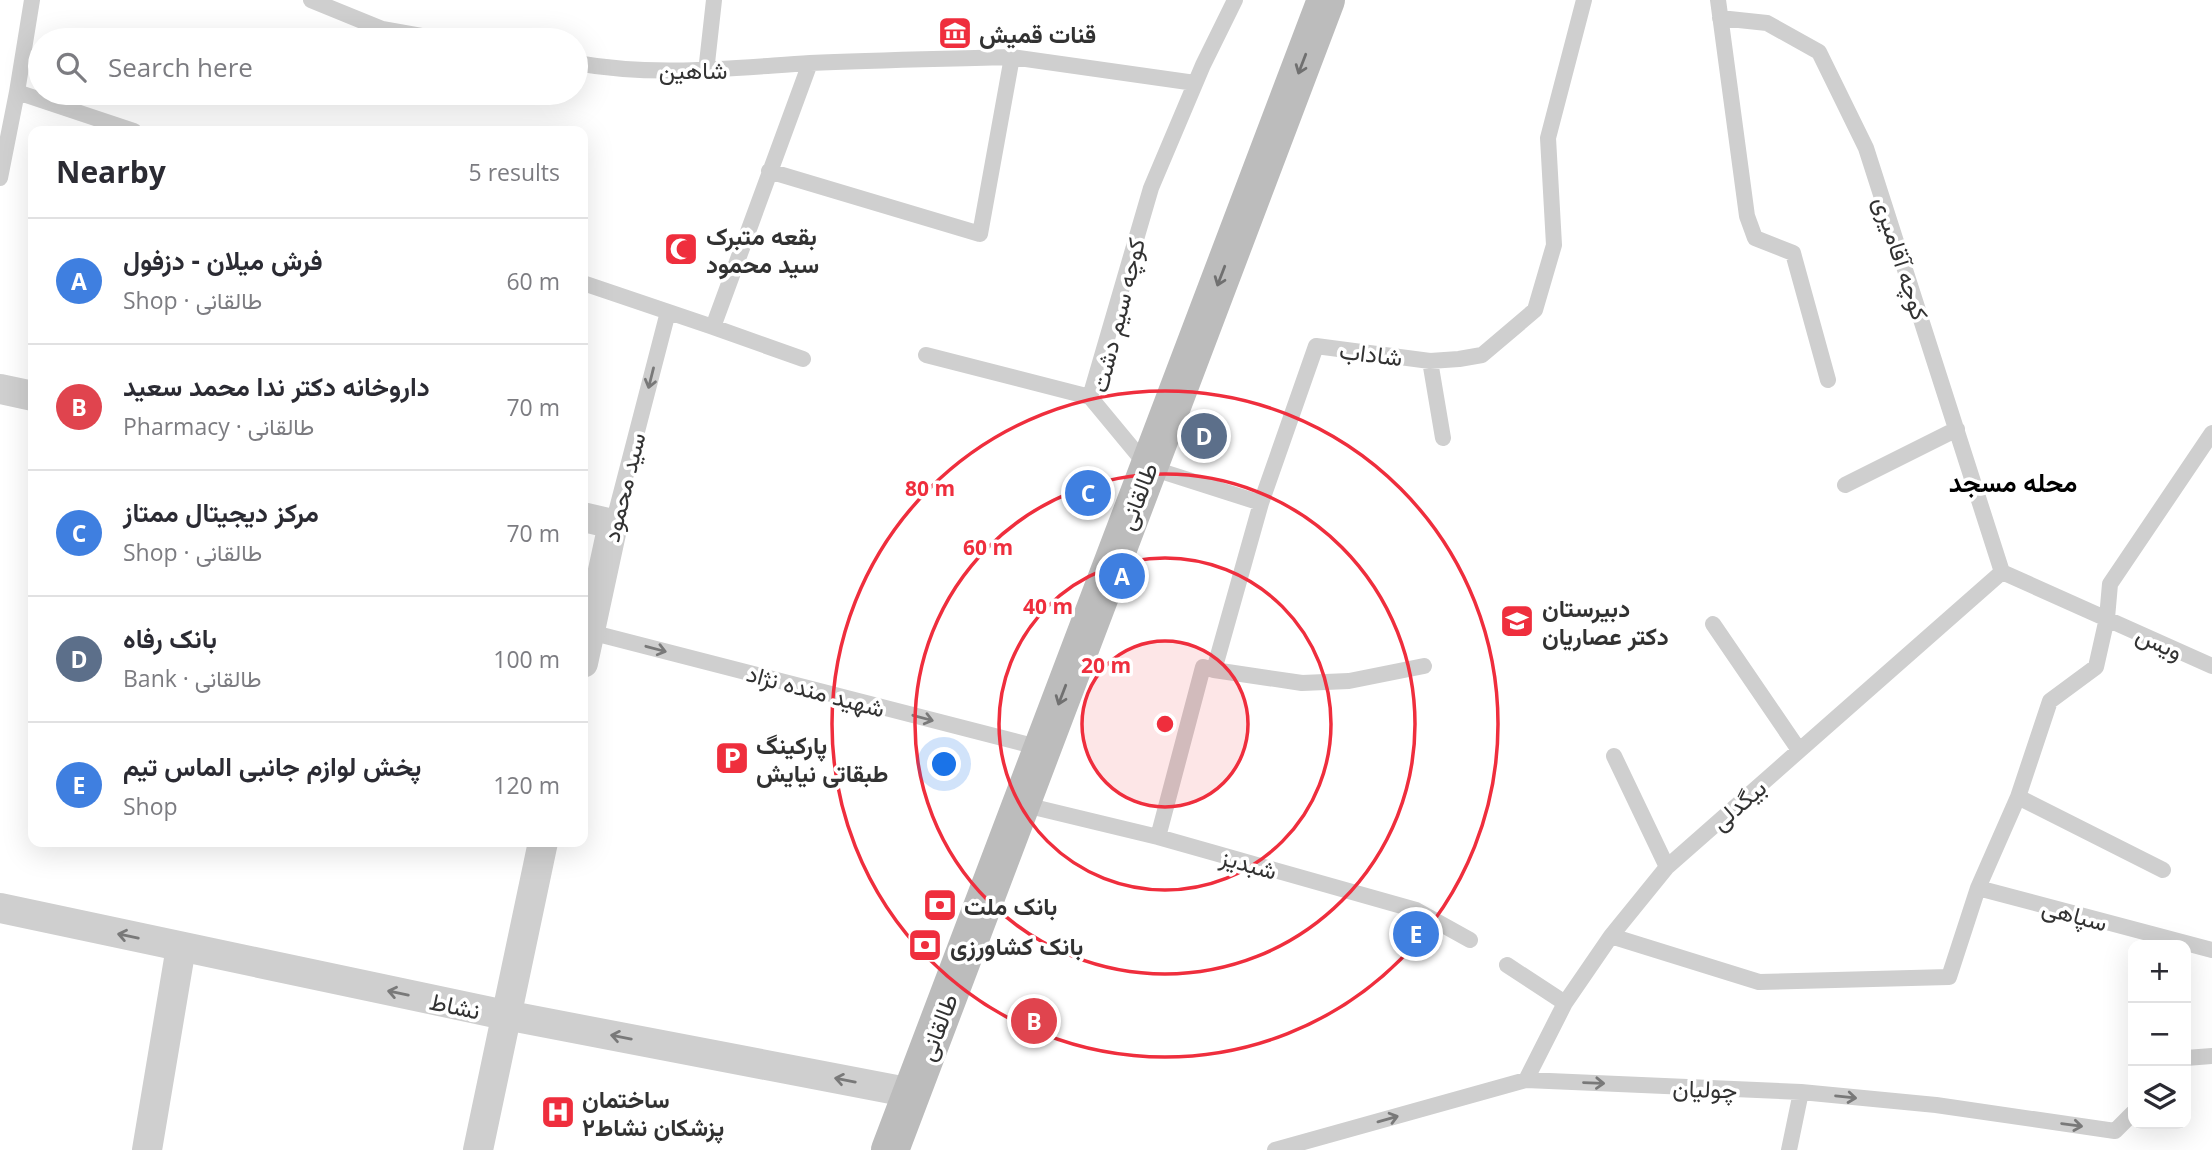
<!DOCTYPE html>
<meta charset="utf-8">
<style>
:root{--surface:#fff;--page:#f7f7f7;--text:#2b2b33;--muted:#7c7c81;--line:#e1e1e2;--accent:#0f766e}
body{margin:0;font-family:"Open Sans",Vazirmatn,sans-serif;background:var(--page);color:var(--text)}
.controls{position:absolute;right:21px;bottom:21px;display:grid;overflow:hidden;border-radius:14px;box-shadow:0 7px 28px #0002}
.controls button{width:63px;height:63px;display:grid;place-items:center;padding:0;border:0;border-bottom:2px solid var(--line);background:var(--surface);color:var(--text);font:35px sans-serif}
.you{position:absolute;left:945px;top:765px;width:24px;height:24px;margin:-18px;border:5px solid #fff;border-radius:50%;background:#1a73e8;box-shadow:0 0 0 10px #1a73e833}
.badge{display:grid;place-items:center;width:46px;height:46px;border-radius:50%;background:var(--accent);color:#fff;font-size:23px;font-weight:700}
.pin{position:absolute;translate:-50% -50%;border:4px solid #fff;box-shadow:0 2px 7px #0006}
.list{margin:0;padding:0;list-style:none}
h2{display:flex;justify-content:space-between;align-items:center;height:91px;margin:0;padding:0 28px;font-size:30px}
h2 small{font-size:23px;font-weight:400;color:var(--muted)}
.list li{display:grid;grid-template-columns:46px 1fr auto;gap:21px;align-items:center;box-sizing:border-box;height:126px;padding:0 28px;border-top:2px solid var(--line)}
.list b{display:block;font-size:26px;white-space:nowrap}
.list p{margin:0;font-size:23px;white-space:nowrap;color:var(--muted)}
.list em{font-size:23px;font-style:normal;color:var(--muted)}
.icon{flex:none;width:38px;height:38px;fill:none;stroke:currentColor;stroke-width:2;stroke-linecap:round;stroke-linejoin:round}
.map{position:relative;flex:none;width:2212px;height:1150px;overflow:hidden}
.search{position:absolute;background:var(--surface);box-shadow:0 7px 28px #0002;left:28px;top:28px;width:560px;height:77px;display:flex;align-items:center;gap:18px;box-sizing:border-box;padding:0 24px;border-radius:38px;color:var(--muted);font-size:26px}
.panel{position:absolute;background:var(--surface);box-shadow:0 7px 28px #0002;left:28px;top:126px;width:560px;height:721px;border-radius:14px}
.map>svg:first-child{display:block}
.lines{fill:none;stroke-linecap:round;stroke-linejoin:round}
.lane{stroke:#cfcfcf;stroke-width:16}
.street{stroke:#cfcfcf;stroke-width:30}
.secondary{stroke:#bcbcbc;stroke-width:38}
.oneway{stroke:#707070}
.oneway2{stroke:#797979}
.ring{fill:none;stroke:#ef2e3d;stroke-width:3.5}
.labels{text-anchor:middle;dominant-baseline:central;stroke-width:7;stroke-linejoin:round;paint-order:stroke}
.poi-label{font-size:24px;font-weight:bold;fill:#323232;stroke:#fff;text-anchor:start}
.street-label{font-size:24px;fill:#323232;stroke:#fff}
.neighbourhood-label{font-size:26px;font-weight:bold;fill:#000;stroke:#fff}
.centre{fill:#ef2e3d;stroke:#fff;stroke-width:3.5}
.ring-label{font-size:21px;text-anchor:middle;font-weight:bold;fill:#ef2e3d;stroke:#fff;stroke-width:7;stroke-linejoin:round;paint-order:stroke}
</style>
<div class="map">
<svg width="2212" height="1150" viewBox="0 0 2212 1150">
<rect width="100%" height="100%" fill="#fff"/>
<g class="lines">
<path class="lane" d="M311 0 382 29 444 40
M1235 0 1203 65 1151 188 1090 397 1148 467 1261 503
M1718 0 1747 216 1755 238 1793 253 1828 380
M1720 18 1767 23 1819 52 1866 148 2002 572
M1012 57 1195 83
M576 63C655 77 731 68 810 63 877 60 945 59 1012 57L980 234 769 171
M706 72 714 0
M17 92 134 131
M0 178 17 92 32 0
M583 283 713 327 810 63
M713 327 803 359
M926 355 1090 397
M1430 361 1443 438
M1845 485 1957 429
M613 524 668 312
M2002 572 2212 666
M1713 624 1799 750
M590 632 1041 748
M1214 670 1302 683 1349 681 1424 666
M1614 756 1667 867
M2018 797 2163 870
M1021 804 1158 837 1416 910 1470 940
M1158 837 1203 667 1214 670 1261 503 1316 346 1430 361 1459 359 1482 355 1535 310 1554 245 1548 138 1584 0
M1978 888 2212 950
M1611 936 1759 982 1949 977 1978 888 2018 797 2050 701 2096 667 2107 618 2110 584 2212 433
M1507 965 1565 1003
M2186 1058 2212 1056
M1526 1080 1565 1003 1611 936 1667 867 2002 572
M1275 1150 1526 1080 1801 1092 1936 1105 2115 1131 2133 1113
M1789 1150 1801 1092"/>
<path class="street" d="M0 389 33 396
M583 517 613 524 583 663
M0 908 505 1015 912 1093
M147 1150 181 947
M478 1150 543 842"/>
<path class="secondary" d="M890 1150 1326 0"/>
</g>
<defs><path id="oneway-shaft" d="M-6 0H5M1.5-3L5.5 0L1.5 3" fill="none" stroke-width="1.6" stroke-linecap="round" stroke-linejoin="round" transform="scale(1.75)"/></defs>
<g class="oneway">
<use href="#oneway-shaft" transform="translate(1302 64) rotate(111)"/>
<use href="#oneway-shaft" transform="translate(1221 276) rotate(111)"/>
<use href="#oneway-shaft" transform="translate(1062 695) rotate(111)"/>
</g>
<g class="oneway2">
<use href="#oneway-shaft" transform="translate(651 378) rotate(104)"/>
<use href="#oneway-shaft" transform="translate(656 649) rotate(15)"/>
<use href="#oneway-shaft" transform="translate(923 718) rotate(15)"/>
<use href="#oneway-shaft" transform="translate(128 936) rotate(-168)"/>
<use href="#oneway-shaft" transform="translate(398 993) rotate(-168)"/>
<use href="#oneway-shaft" transform="translate(621 1037) rotate(-169)"/>
<use href="#oneway-shaft" transform="translate(845 1080) rotate(-169)"/>
<use href="#oneway-shaft" transform="translate(1594 1083) rotate(2)"/>
<use href="#oneway-shaft" transform="translate(1846 1097) rotate(6)"/>
<use href="#oneway-shaft" transform="translate(1388 1119) rotate(-16)"/>
<use href="#oneway-shaft" transform="translate(2072 1125) rotate(8)"/>
</g>
<circle cx="1165" cy="724" r="83" fill="#ef2e3d" fill-opacity=".12"/>
<g class="ring">
<circle cx="1165" cy="724" r="83"/>
<circle cx="1165" cy="724" r="166"/>
<circle cx="1165" cy="724" r="250"/>
<circle cx="1165" cy="724" r="333"/>
</g>
<defs>
<g id="museum-square" transform="scale(1.75)"><rect x="-9" y="-9" width="18" height="18" rx="4" fill="#ef2e3d" stroke="#fff"/><path d="M0-6L6-3V-2H-6V-3ZM-5-1h2V3h-2ZM-1-1h2V3h-2ZM3-1h2V3H3ZM-6 4H6V6H-6Z" fill="#fff"/></g>
<g id="mosque-square" transform="scale(1.75)"><rect x="-9" y="-9" width="18" height="18" rx="4" fill="#ef2e3d" stroke="#fff"/><path d="M3.5-4.9A6 6 0 1 0 3.5 4.9A5 5 0 1 1 3.5-4.9Z" fill="#fff"/></g>
<g id="school-square" transform="scale(1.75)"><rect x="-9" y="-9" width="18" height="18" rx="4" fill="#ef2e3d" stroke="#fff"/><path d="M0-5L7-2L0 1L-7-2ZM-4 1L0 2.5L4 1V4Q0 6-4 4Z" fill="#fff"/></g>
<g id="parking-square" transform="scale(1.75)"><rect x="-9" y="-9" width="18" height="18" rx="4" fill="#ef2e3d" stroke="#fff"/><path d="M-3.5-5.5H1a3.5 3.5 0 0 1 0 7H-1V5.5H-3.5ZM-1-3.4V-.6H.8a1.4 1.4 0 0 0 0-2.8Z" fill="#fff"/></g>
<g id="bank-square" transform="scale(1.75)"><rect x="-9" y="-9" width="18" height="18" rx="4" fill="#ef2e3d" stroke="#fff"/><path d="M-6-4H6V4H-6ZM0-2.3a2.3 2.3 0 1 0 0 4.6a2.3 2.3 0 1 0 0-4.6Z" fill="#fff"/></g>
<g id="hospital-square" transform="scale(1.75)"><rect x="-9" y="-9" width="18" height="18" rx="4" fill="#ef2e3d" stroke="#fff"/><path d="M-5-5h3v3.5h4V-5h3V5h-3V1.5h-4V5h-3Z" fill="#fff"/></g>
</defs>
<g fill-rule="evenodd">
<use href="#museum-square" x="955" y="33"/>
<use href="#mosque-square" x="681" y="249"/>
<use href="#school-square" x="1517" y="621"/>
<use href="#parking-square" x="732" y="758"/>
<use href="#bank-square" x="940" y="905"/>
<use href="#bank-square" x="925" y="945"/>
<use href="#hospital-square" x="558" y="1112"/>
</g>
<g class="labels">
<g class="poi-label">
<text x="979" y="33">قنات قمیش</text>
<text x="706" y="235">بقعه متبرک<tspan x="706" dy="28">سید محمود</tspan></text>
<text x="1542" y="607">دبیرستان<tspan x="1542" dy="28">دکتر عصاریان</tspan></text>
<text x="756" y="744">پارکینگ<tspan x="756" dy="28">طبقاتی نیایش</tspan></text>
<text x="964" y="905">بانک ملت</text>
<text x="950" y="945">بانک کشاورزی</text>
<text x="582" y="1098">ساختمان<tspan x="582" dy="28">پزشکان نشاط۲</tspan></text>
</g>
<g class="street-label">
<text x="693" y="69">شاهین</text>
<text transform="translate(1902 258) rotate(72)">کوچه آقامیری</text>
<text transform="translate(1117 315) rotate(-76)">کوچه سیم دشت</text>
<text transform="translate(1371 353) rotate(7)">شاداب</text>
<text transform="translate(623 487) rotate(-76)">سید محمود</text>
<text transform="translate(1137 496) rotate(-69)">طالقانی</text>
<text transform="translate(2160 642) rotate(25)">ویس</text>
<text transform="translate(816 690) rotate(15)">شهید منده نژاد</text>
<text transform="translate(1738 804) rotate(-41)">بیگدلی</text>
<text transform="translate(1249 863) rotate(16)">شبدیز</text>
<text transform="translate(2075 914) rotate(15)">سپاهی</text>
<text transform="translate(455 1005) rotate(12)">نشاط</text>
<text transform="translate(937 1027) rotate(-69)">طالقانی</text>
<text transform="translate(1705 1088) rotate(2)">چولیان</text>
</g>
<g class="neighbourhood-label">
<text x="2013" y="482">محله مسجد</text>
</g>
</g>
<circle cx="1165" cy="724" r="10" class="centre"/>
<g class="ring-label">
<text x="930" y="496">80 m</text>
<text x="988" y="555">60 m</text>
<text x="1048" y="614">40 m</text>
<text x="1106" y="673">20 m</text>
</g>
</svg>
<div class="controls">
<button>+</button>
<button>−</button>
<button><svg class="icon" aria-label="layers" viewBox="0 0 24 24"><path d="M12 4l9 5-9 5-9-5zM3 14l9 5 9-5"/></svg></button>
</div>
<div class="you"></div>
<div class="pin badge" style="left:1122px;top:576px;background:#3f7fe0">A</div>
<div class="pin badge" style="left:1034px;top:1021px;background:#e0444e">B</div>
<div class="pin badge" style="left:1088px;top:493px;background:#3f7fe0">C</div>
<div class="pin badge" style="left:1204px;top:436px;background:#5c6f8a">D</div>
<div class="pin badge" style="left:1416px;top:934px;background:#3f7fe0">E</div>
<div class="search"><svg class="icon" aria-label="search" viewBox="0 0 24 24"><circle cx="10" cy="10" r="6"/><path d="M15 15l6 6"/></svg>Search here</div>
<section class="panel">
<h2>Nearby<small>5 results</small></h2>
<ul class="list">
<li><span class="badge" style="background:#3f7fe0">A</span><div><b>فرش میلان - دزفول</b><p>Shop · طالقانی</p></div><em>60 m</em></li>
<li><span class="badge" style="background:#e0444e">B</span><div><b>داروخانه دکتر ندا محمد سعید</b><p>Pharmacy · طالقانی</p></div><em>70 m</em></li>
<li><span class="badge" style="background:#3f7fe0">C</span><div><b>مرکز دیجیتال ممتاز</b><p>Shop · طالقانی</p></div><em>70 m</em></li>
<li><span class="badge" style="background:#5c6f8a">D</span><div><b>بانک رفاه</b><p>Bank · طالقانی</p></div><em>100 m</em></li>
<li><span class="badge" style="background:#3f7fe0">E</span><div><b>پخش لوازم جانبی الماس تیم</b><p>Shop</p></div><em>120 m</em></li>
</ul>
</section>
</div>
